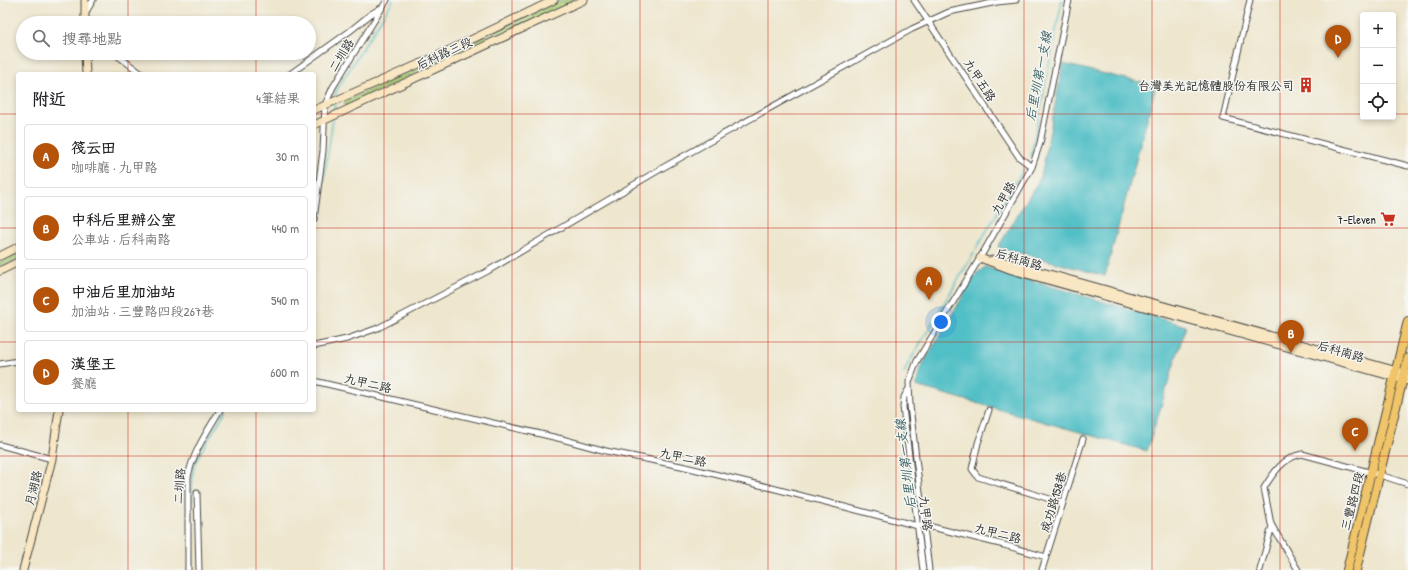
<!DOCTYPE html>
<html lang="zh-TW">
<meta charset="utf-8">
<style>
:root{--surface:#fff;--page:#f6f6f6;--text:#202124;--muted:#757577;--line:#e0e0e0;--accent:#b45309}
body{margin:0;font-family:"Patrick Hand","LXGW WenKai TC",sans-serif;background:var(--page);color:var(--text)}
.controls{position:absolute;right:12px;top:12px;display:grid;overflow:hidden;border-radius:4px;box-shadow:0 2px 6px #0003}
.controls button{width:36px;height:36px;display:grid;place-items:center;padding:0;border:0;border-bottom:1px solid var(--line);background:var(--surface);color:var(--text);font:20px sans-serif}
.you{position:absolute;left:941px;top:322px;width:14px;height:14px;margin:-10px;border:3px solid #fff;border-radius:50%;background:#1a73e8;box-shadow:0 0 0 6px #1a73e833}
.badge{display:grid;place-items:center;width:26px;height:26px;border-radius:50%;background:var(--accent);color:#fff;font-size:13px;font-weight:700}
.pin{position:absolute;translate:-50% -33px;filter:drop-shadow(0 1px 2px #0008)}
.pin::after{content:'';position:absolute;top:21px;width:14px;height:12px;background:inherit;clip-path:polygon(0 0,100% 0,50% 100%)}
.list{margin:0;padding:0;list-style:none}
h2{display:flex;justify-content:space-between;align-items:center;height:52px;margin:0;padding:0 16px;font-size:17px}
h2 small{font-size:13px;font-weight:400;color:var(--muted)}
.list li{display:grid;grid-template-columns:26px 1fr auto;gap:12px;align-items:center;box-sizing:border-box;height:64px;margin:0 8px 8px;padding:0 8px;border:1px solid var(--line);border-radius:4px}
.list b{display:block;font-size:15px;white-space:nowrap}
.list p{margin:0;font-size:13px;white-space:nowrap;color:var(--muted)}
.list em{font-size:13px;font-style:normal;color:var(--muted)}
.icon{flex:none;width:22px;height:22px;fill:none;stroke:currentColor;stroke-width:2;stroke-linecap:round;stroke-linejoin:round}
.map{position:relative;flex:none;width:1408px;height:570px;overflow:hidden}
.search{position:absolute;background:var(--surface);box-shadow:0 2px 6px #0003;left:16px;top:16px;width:300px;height:44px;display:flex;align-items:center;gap:10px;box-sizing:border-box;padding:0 14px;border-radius:22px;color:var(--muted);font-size:15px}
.panel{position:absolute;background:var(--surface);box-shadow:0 2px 6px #0003;left:16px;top:72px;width:300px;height:340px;border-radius:4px}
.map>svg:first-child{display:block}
.green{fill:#abcf78;stroke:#6b7d52}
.water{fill:#51bfc6;stroke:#3e7578}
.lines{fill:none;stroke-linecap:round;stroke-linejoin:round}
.stream{stroke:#51bfc6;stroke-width:1.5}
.street-casing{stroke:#484743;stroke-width:7}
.secondary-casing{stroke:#484743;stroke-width:9}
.primary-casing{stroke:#484743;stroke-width:10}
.street{stroke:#fff;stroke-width:5}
.secondary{stroke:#f9e7c3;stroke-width:7}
.primary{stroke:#f0c469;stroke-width:8}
.grid{fill:none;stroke:#c8321e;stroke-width:1;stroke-opacity:0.55}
.labels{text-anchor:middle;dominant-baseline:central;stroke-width:3;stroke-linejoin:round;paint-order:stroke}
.street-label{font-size:12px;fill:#2b2b2b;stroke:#f6f6f2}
.poi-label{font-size:12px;fill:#2b2b2b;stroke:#f6f6f2;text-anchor:end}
.water-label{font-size:13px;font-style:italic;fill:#385f61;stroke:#f6f6f2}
</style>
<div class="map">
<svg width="1408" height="570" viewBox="0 0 1408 570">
<rect width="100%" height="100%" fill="#f6f6f2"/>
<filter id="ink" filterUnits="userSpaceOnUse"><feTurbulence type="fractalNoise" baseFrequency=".025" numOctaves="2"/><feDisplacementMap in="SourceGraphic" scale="8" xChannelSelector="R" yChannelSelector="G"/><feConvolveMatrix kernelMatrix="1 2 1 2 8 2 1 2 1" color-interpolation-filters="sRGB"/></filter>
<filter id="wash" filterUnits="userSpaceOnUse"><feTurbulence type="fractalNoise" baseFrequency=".012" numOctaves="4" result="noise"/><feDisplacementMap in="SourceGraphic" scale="16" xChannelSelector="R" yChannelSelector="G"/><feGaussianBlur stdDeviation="0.9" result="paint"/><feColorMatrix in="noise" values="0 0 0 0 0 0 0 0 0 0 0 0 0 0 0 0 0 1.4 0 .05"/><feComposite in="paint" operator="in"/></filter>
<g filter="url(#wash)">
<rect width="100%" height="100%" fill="#eee6cd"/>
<path class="green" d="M562 0H578L346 106 344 102Z
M18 254V259L0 267V262Z"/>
<path class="water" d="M1063 64 1156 86 1105 276 998 247 1041 177Z
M985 267 1186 326 1147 451 916 386 920 369 976 274Z"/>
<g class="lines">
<path class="stream" d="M335 98 336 91 393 0
M333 113 335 103
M1031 156 1062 0
M314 246 333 119
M976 249 1024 168
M904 373 908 364 974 253
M907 410 920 517
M922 534 926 570
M192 570 191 515 193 469 198 457 226 410"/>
</g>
</g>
<g filter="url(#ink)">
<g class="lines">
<g class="street-casing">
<path id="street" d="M914 0 1019 157 1032 167
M1250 0 1223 118 1408 166
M86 12 93 0
M114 53 142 74
M290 74 350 31 371 14 381 8
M314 219 323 151 325 105 333 87 387 0
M314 346 347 339 378 328 486 272 664 167 912 29 949 12 997 2 1016 0
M0 364 18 361
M314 381 562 439 606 451 681 466 768 487 918 526 924 525 1004 545 1046 557
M908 390 904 397 903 407 923 570
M989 410 978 443 972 469 978 477 1063 503
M0 445 52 459
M197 493 199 570
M188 570V477C193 452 207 432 220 410
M929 570 910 406 909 382 917 361 980 258 1032 167 1040 143 1069 0
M1042 570 1083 439
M1260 570 1272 526
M1298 570 1271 524 1264 488C1273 473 1284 457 1302 454L1380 475 1408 484"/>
</g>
<g class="secondary-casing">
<path id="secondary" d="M85 23V0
M85 53 86 74
M314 110 435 57 554 0
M314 125 584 0
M0 256 18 247
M980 258 1012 270 1408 381
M992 260 1002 261 1408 374
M0 271 18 262
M23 570 52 459 59 410"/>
</g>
<g class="primary-casing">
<path id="primary" d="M1347 570 1408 321
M1356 570 1408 358"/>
</g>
<use href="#street" class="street"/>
<use href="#secondary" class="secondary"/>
<use href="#primary" class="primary"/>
</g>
</g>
<path class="grid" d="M128 0V23M256 0V23M384 0V570M512 0V570M640 0V570M768 0V570M896 0V570M1024 0V570M1152 0V570M1280 0V570M128 53V74M256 53V74M0 114H18M314 114H1363M1393 114H1408M0 228H18M314 228H1408M0 342H18M314 342H1408M128 410V570M256 410V570M0 456H1408"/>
<defs>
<g id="building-bare" transform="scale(1.2)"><path d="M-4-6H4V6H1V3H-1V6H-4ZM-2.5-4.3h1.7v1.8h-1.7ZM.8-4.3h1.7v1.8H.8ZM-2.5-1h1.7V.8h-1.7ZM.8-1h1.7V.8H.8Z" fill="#c8321e" stroke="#f6f6f2" stroke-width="2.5" paint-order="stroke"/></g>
<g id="supermarket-bare" transform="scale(1.2)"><path d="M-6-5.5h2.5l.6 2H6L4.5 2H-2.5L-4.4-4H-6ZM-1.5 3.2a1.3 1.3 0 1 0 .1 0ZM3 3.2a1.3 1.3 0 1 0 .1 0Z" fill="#c8321e" stroke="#f6f6f2" stroke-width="2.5" paint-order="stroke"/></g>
</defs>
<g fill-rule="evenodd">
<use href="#building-bare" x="1306" y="85"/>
<use href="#supermarket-bare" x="1388" y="219"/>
</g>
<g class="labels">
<g class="street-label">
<text transform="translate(444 53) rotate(-25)">后科路三段</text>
<text transform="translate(341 55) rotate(-59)">二圳路</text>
<text transform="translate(980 80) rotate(57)">九甲五路</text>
<text transform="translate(1003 198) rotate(-60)">九甲路</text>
<text transform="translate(1019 259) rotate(17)">后科南路</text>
<text transform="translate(1341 351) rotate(16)">后科南路</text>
<text transform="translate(368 383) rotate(13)">九甲二路</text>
<text transform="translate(683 457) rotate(12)">九甲二路</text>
<text transform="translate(179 486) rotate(-86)">二圳路</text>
<text transform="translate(33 488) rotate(-76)">月湖路</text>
<text transform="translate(1352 501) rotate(-76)">三豐路四段</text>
<text transform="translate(1053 502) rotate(-73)">成功路158巷</text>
<text transform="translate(926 513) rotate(83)">九甲路</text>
<text transform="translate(998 533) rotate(14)">九甲二路</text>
</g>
<g class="poi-label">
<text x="1294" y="85">台灣美光記憶體股份有限公司</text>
<text x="1376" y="219">7-Eleven</text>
</g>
<g class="water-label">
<text transform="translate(1038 76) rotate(-79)">后里圳第一支線</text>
<text transform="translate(905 464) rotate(-97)">后里圳第一支線</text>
</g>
</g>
</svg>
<div class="controls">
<button>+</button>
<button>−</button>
<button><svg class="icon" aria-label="locate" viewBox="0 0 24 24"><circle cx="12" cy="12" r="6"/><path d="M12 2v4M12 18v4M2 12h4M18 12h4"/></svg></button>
</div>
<div class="you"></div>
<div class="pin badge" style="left:929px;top:300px">A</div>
<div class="pin badge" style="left:1291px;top:353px">B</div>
<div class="pin badge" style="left:1355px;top:451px">C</div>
<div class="pin badge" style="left:1338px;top:58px">D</div>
<div class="search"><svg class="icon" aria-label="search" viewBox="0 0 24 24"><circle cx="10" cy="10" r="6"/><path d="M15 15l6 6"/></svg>搜尋地點</div>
<section class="panel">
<h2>附近<small>4筆結果</small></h2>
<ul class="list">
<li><span class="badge">A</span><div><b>筏云田</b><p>咖啡廳 · 九甲路</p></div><em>30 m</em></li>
<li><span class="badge">B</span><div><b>中科后里辦公室</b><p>公車站 · 后科南路</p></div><em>440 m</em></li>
<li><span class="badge">C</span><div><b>中油后里加油站</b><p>加油站 · 三豐路四段267巷</p></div><em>540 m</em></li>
<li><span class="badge">D</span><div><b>漢堡王</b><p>餐廳</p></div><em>600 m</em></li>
</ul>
</section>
</div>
